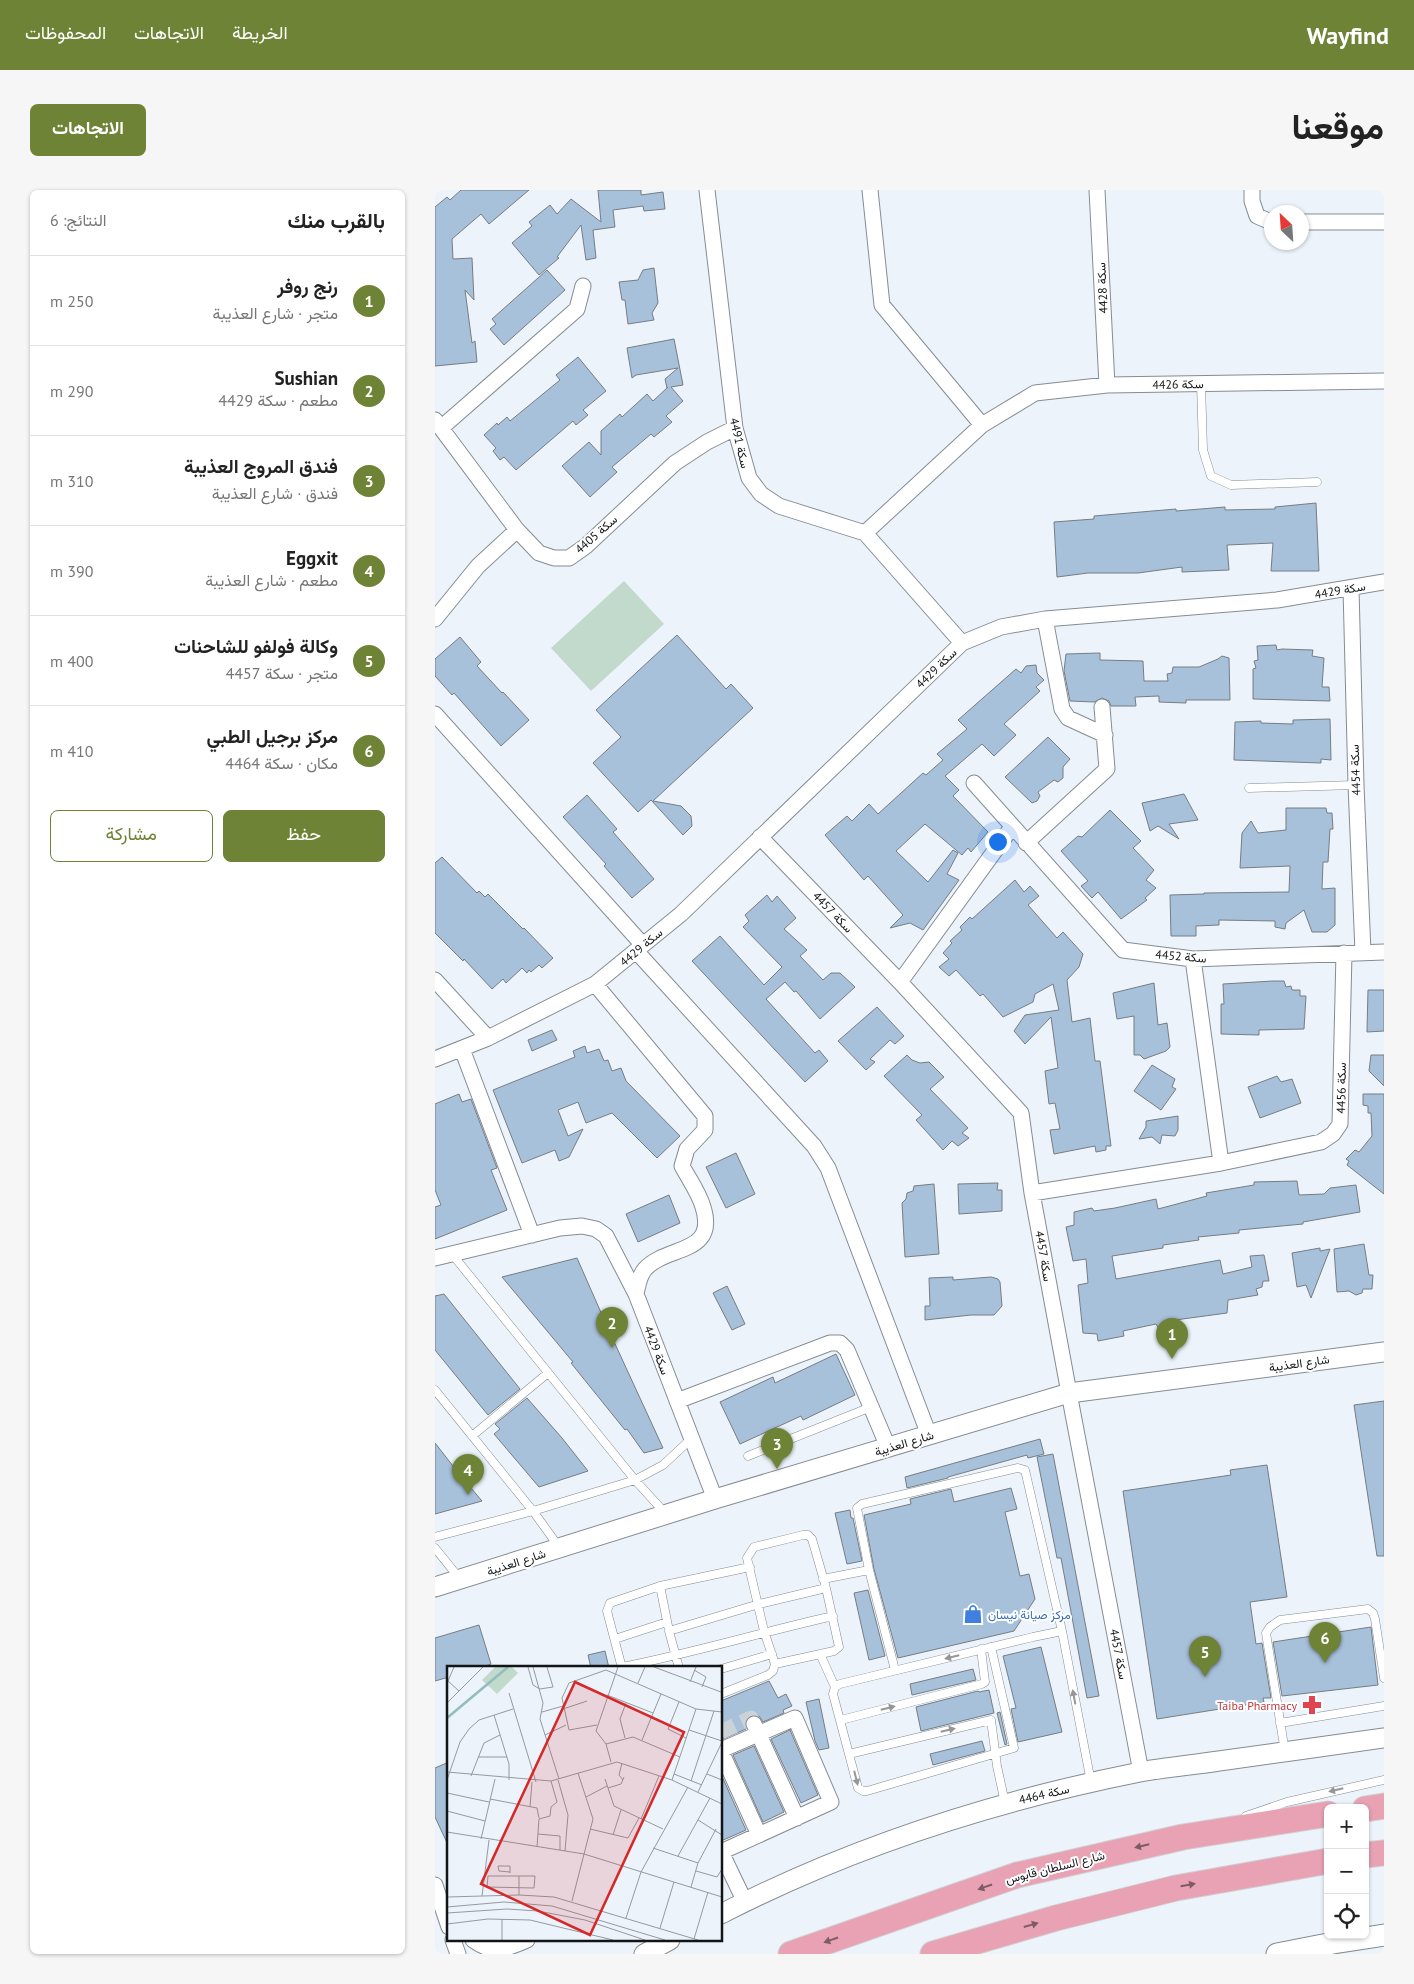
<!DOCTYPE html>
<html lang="ar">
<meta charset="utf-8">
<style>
:root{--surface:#fff;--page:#f6f6f6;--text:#222;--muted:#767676;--line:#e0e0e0;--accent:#6e8335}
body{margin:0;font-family:"PT Sans",Vazirmatn,sans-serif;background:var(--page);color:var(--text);direction:rtl}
.controls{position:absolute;right:15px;bottom:15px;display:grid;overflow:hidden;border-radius:8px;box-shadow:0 1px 4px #0004}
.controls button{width:45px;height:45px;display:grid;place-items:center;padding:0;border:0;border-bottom:1px solid var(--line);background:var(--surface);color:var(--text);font:25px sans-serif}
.compass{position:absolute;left:829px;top:15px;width:45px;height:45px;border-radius:50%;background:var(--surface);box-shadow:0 1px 4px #0004;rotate:335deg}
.you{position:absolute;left:562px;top:651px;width:18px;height:18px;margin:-12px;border:4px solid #fff;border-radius:50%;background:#1a73e8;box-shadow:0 0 0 8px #1a73e833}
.badge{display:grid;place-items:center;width:32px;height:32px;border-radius:50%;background:var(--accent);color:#fff;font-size:16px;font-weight:700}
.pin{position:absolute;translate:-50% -41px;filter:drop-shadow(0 1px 2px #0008)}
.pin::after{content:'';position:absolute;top:26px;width:18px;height:15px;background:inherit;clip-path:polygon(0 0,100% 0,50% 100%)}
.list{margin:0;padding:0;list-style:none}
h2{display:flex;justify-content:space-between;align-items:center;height:65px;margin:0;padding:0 20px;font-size:21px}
h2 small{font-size:16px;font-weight:400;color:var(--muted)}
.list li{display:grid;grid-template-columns:32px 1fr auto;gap:15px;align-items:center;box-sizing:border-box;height:90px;padding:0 20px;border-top:1px solid var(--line)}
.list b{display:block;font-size:19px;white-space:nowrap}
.list p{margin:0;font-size:16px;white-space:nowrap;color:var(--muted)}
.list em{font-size:16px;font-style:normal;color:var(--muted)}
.actions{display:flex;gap:10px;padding:15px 20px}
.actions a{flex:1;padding:11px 0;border:1px solid var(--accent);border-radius:8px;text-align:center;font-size:18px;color:var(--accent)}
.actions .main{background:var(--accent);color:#fff}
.icon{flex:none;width:28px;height:28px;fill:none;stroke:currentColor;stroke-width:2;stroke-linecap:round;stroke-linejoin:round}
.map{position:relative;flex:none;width:949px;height:1764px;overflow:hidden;direction:ltr;border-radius:8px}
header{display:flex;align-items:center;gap:30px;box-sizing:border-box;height:70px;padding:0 25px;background:var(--accent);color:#fff}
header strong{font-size:24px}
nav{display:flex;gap:28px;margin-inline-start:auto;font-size:18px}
.intro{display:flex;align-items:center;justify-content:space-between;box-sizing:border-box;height:120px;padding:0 30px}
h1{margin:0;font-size:35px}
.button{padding:12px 22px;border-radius:8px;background:var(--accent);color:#fff;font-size:18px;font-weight:700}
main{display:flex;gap:30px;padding:0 30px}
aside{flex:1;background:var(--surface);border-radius:8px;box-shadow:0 1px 4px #0004}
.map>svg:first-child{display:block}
.green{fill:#c2dacb}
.building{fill:#a8c1db;stroke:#767c83}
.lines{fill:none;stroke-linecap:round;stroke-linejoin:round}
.minor-tunnel{stroke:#cbd2d8;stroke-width:15;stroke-dasharray:15 8;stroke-linecap:butt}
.service-casing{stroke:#858c92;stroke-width:9}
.minor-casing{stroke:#858c92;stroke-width:17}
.tertiary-casing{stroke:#858c92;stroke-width:21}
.secondary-casing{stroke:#858c92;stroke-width:23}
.trunk-casing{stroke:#d0d0d1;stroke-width:27}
.service{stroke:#fff;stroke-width:8}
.minor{stroke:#fff;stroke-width:15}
.tertiary{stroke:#fff;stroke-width:19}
.secondary{stroke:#fff;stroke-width:21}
.trunk{stroke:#e8a2b4;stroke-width:25}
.oneway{fill:#949697}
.oneway2{fill:#7d5c66}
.labels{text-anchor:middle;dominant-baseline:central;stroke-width:4;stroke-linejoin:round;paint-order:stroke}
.street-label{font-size:12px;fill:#121517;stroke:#fff}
.shop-label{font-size:12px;fill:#366cbe;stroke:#fff;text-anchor:start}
.health-label{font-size:12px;fill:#be3a42;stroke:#fff;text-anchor:end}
.inset-river{fill:none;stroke:#92bdbd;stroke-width:2.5}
.inset-road{fill:none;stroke:#959a9f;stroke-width:1}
.view{fill:#d62828;fill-opacity:0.15;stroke:#d62828;stroke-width:2.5}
.inset-edge{fill:none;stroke:#121517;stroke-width:2.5}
</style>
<header>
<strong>Wayfind</strong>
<nav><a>الخريطة</a><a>الاتجاهات</a><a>المحفوظات</a></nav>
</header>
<div class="intro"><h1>موقعنا</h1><a class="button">الاتجاهات</a></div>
<main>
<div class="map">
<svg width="949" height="1764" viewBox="0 0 949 1764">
<rect width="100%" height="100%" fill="#ecf3fa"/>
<path class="green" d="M189 391 229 434 156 501 116 458Z"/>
<path class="building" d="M26 0H94L54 34 46 24 17 49 18 69 37 68 39 110 30 100 37 153 40 151 42 172 0 176V17L12 7 15 10Z
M163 0H206V5L228 2 230 19 209 21 208 16 178 20 180 37 158 40 161 68 151 70 146 35 122 67 124 68 104 85 77 53 97 36 94 32 115 15 122 24 136 9 166 32Z
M219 78 223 113 217 123 219 130 193 134 190 110H187L184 92 203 90 208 80Z
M112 80 130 100 69 155 55 139 61 134 57 129Z
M239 149 248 195 236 197 248 211 231 226 237 232 219 247 216 244 177 277 182 282 155 307 127 276 154 252 166 265V241L185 224 187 227 212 204 218 211 233 197 232 198 230 189 243 178 201 185 197 188 192 158Z
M143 167 171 201 148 220 153 225 141 235 138 231 81 280 69 267 65 270 58 261 61 258 49 245 62 233 63 235 72 227 75 231 125 190 121 185Z
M881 313 884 381H836L838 353 792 355 794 380 747 382V377L703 383H653L622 387 619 332 659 329V326L741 319V321L790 317V320L840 319V317Z
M242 445 291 499 296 494 318 518 218 611 246 616 256 626 257 636 248 645 216 610 203 622 158 573 186 547 161 520Z
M25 447 46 472 42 476 67 503 68 502 94 530 66 556 19 503 17 505 0 486V469Z
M841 455 842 460 847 459 878 460 877 466 889 468 887 497H894L895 511 818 509V479L821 478 819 471 823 470 822 456Z
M665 463V470L708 471 709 491H733L732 484 737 483 738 477H764L783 469 787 466 794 468 795 510H751V513L724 512V506L700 507 701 516H676L674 511 667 508 659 512 635 511 629 481 631 464Z
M601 475 602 483 609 490 601 497 605 501 569 534 581 545 559 566 547 554 510 586 524 600 518 606 553 642 536 662 533 658 527 665 490 634 461 661 493 692 518 660 523 663 512 684 524 690 488 740 475 733 455 738 468 725 433 686 429 690 390 645 412 626 417 631 434 614 443 624 488 583 491 585 508 570 502 564 532 539 523 530 581 479 586 483 591 476Z
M895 529 896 570 886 569V573L799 570 800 532 826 531V533L858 534V530Z
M613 547 635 569 628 577V588L623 592 619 590 603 602 605 606 602 611 597 613 570 587Z
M749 604 763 630 734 634 744 649 723 636 715 641 707 613Z
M152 605 182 639 178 642 219 689 197 708 169 676 171 674 128 627Z
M851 618H891L892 623H897L898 639H895L893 672H888L887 699 900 698V735L892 742H877L869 720 851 733 850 739 840 737V731L784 730V735L761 736V746H736L735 705 769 704V703L854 702 855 676 805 678 807 643 816 631 823 643 851 640Z
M675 620 706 651 698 658 719 680 711 690 721 698 710 708 712 710 686 729 663 702 657 708 646 696 653 691 626 661 643 646 647 647Z
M7 667 42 703 44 701 50 707 53 704 88 739 89 738 118 768 107 778 104 775 96 782 94 780 92 783 87 778 71 793 68 789 57 799 29 769 28 771 0 743V673Z
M580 690 589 702 595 696 604 706 593 715 622 748 628 742 648 764 644 777 632 790 637 832 655 828 660 871H665L676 956H671V960L661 962 660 956 619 964 615 940 625 939 620 913 614 914 610 881 623 878 616 827 590 854 579 841 590 825 624 820 618 794 600 804 598 812 568 827 548 804 545 806 521 780 514 786 504 777 514 769 508 763 517 753 515 751 527 740 525 737 535 727 537 729Z
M332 705 337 712 342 706 361 728 349 739 372 760 365 766 388 790 396 783H405L420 797 385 829 361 801 359 802 350 792 331 809 380 863 384 860 393 871 370 892 257 771 285 746 329 795 347 777 308 737 314 731 310 725Z
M838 791H849L851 797 856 796 857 800H865V806H871L869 839 824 840V845L786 844V814H789L788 794Z
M719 793 723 835 732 833 735 857 731 861 709 869 705 865H699V826L682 829 678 803Z
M933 800H949V841L932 842Z
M442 817 469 846 460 854 455 850 435 869 440 872 431 880 403 851Z
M117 840 122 850 97 861 93 850Z
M150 856 152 863 164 859 169 871 173 870 177 881 186 878 191 891 245 946 222 968 177 923 151 933 143 912 123 920 133 946 148 939 134 967 124 971 120 960 87 973 58 900 140 867 138 861Z
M472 865 477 870 485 873 494 872 509 887 495 899 533 938 527 943 534 948 523 956 517 951 508 960 481 930 487 925 449 886Z
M936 865H949V896L934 881Z
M717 875 740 889 737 897 741 899 726 920 699 901Z
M842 886 846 892 857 889 866 913 825 928 813 897Z
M24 904 27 912 36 909 62 978 56 980 72 1020 0 1049V1017L6 1015 0 1000V914Z
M928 904H949V1004L912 975 914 971 911 969 920 960 924 962 937 946 936 923H933V916L928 915Z
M743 926V940L740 946 727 945 725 954 717 947 704 949 711 937V931Z
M301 963 320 1004 291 1018 271 977Z
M862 991 864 1005 889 1004 895 998 921 995 925 1022 868 1032V1034L804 1040V1043L763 1047 764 1050 728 1055V1058L677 1066 681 1089 785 1070 788 1084 817 1077 815 1066 829 1065 834 1091H828L827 1097 821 1099 823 1105 793 1110 792 1123 740 1130 741 1137 724 1139 721 1134 688 1141 689 1146 663 1151 662 1144 648 1143 643 1095 653 1093 651 1069 638 1071 631 1037 639 1035V1022L657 1018 659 1021 680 1018 721 1009 723 1019 772 1006 771 1003 819 995V992Z
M563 993 562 1000H567V1021L524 1024 523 994Z
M499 994 504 1064 470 1067 467 1013 471 1009 472 1003 478 1001 479 996Z
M234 1005 245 1033 203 1052 191 1024Z
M929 1054 934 1085H938L937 1099H928L927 1103 921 1105 914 1101 902 1102 899 1059Z
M885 1058V1061L895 1059 876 1108 871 1095 862 1097 857 1063Z
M142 1068 175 1143 228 1258 209 1263 192 1239 190 1240 136 1173 138 1172 67 1087Z
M518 1087V1090L556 1087 563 1089 565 1092 567 1116 559 1125H536L490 1130V1116H495L494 1088Z
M292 1096 310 1134 297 1140 278 1103Z
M9 1104 85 1199 53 1225 0 1160V1106Z
M401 1164 420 1205 368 1230 366 1226 305 1254 285 1212 338 1187 340 1193Z
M92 1208 127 1248 153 1281 104 1297 59 1244 65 1239 60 1234Z
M949 1211V1366H942L919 1215Z
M605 1249 609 1264 593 1268 592 1265 513 1287V1288L472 1298 470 1287Z
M0 1253 25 1285 47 1311 0 1324Z
M618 1264 664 1506 652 1508 626 1368H622L602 1267Z
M832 1275 852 1407 815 1412 821 1454 827 1453 836 1508H828L829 1512 722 1529 688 1301 796 1285 795 1280Z
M576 1298 582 1319 570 1322 585 1386 594 1384 600 1409 579 1441 463 1468 439 1379 429 1325 476 1314 475 1309 516 1299 519 1312Z
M415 1320 416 1328H418L427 1371 412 1374 400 1323Z
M433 1400 450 1466 434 1470 419 1403Z
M44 1435 56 1474 45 1478H14V1487L0 1491V1448Z
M936 1437 943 1495 847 1506 838 1452Z
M606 1457 627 1542 583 1552 576 1519 581 1518 568 1466Z
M170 1461 174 1478H156L153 1465Z
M538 1479 541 1490 477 1505 475 1494Z
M334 1491 343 1508 351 1504 357 1516 348 1520 349 1523 328 1532 324 1526H315L310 1533 311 1539 286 1550V1511Z
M554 1500 559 1523 486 1541 481 1517 543 1501 544 1502Z
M384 1509 394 1558 384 1560 380 1551 371 1512Z
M565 1522 572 1554 570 1555 562 1523Z
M355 1540 383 1605 366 1613 336 1549Z
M547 1551 550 1561 498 1575 495 1564Z
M319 1556 349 1622 328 1632 298 1565Z
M14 1572V1657L0 1627V1578Z
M286 1584 311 1640 286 1651Z"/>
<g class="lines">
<path class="minor-tunnel" d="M286 1542 316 1528 319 1534"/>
<g class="service-casing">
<path id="service" d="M766 194 768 260 776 286 796 295 882 292
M814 598 921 595
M17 1064 200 1290 230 1323
M0 1200 98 1321 124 1357
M37 1246 113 1183
M313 1266 436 1217
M0 1347 98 1321 200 1290 228 1275 257 1248
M0 1358 25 1389
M434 1380 460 1480
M388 1389 434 1380 422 1318 427 1314 583 1278 590 1280 627 1441
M225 1396 233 1436
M180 1449 232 1432
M556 1457 579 1558 432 1601H428L423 1598 398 1504 400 1497 405 1494 598 1447 627 1441 656 1592
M385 1464 400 1497
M187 1477C258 1463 327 1442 398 1426
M187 1478 172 1421 175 1413 225 1396 315 1377
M244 1478 234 1441 324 1414 391 1398 404 1457 399 1461 340 1474
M286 1479 337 1464
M286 1504 333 1485 338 1481 340 1474 329 1441 312 1368 319 1357 368 1345H373L377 1349 390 1394
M406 1530 547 1494 550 1492 546 1459
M845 1533 949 1516
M850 1562 831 1443 835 1437 845 1430 933 1419 938 1423 940 1429 949 1488
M414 1564 556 1530 562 1576 570 1613
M811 1626 852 1612 949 1590"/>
</g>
<g class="minor-casing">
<path id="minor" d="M272 0 300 238 314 288 326 304 344 316 430 343 527 453
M435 0 447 115 547 235
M662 0 672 195
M817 0V11L822 26 836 32
M866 32H949
M0 230 82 340 104 363 119 368H134L151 356 240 273 272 252 300 238
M6 238 142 119 148 96
M430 343 547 235 600 203 672 195 949 191
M916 398 921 595 928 762
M0 429 43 376 82 340
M610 429 627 519 633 528 670 545
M0 524 208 755
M539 593 688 760 758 769 949 762
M325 647 465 792 586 923 597 1003 634 1203 706 1582
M591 653 672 579 667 517
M201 761 379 956 393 978 494 1245
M758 769 786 973
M0 790 53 848
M465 792 577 637
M160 794 270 926V940L252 959 247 976C254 989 264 1003 268 1017 283 1065 232 1055 210 1079 204 1086 203 1095 201 1104L280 1309
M27 859 97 1045
M0 869 53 848 160 794 246 724 527 453 566 437 610 429 842 410 949 392
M597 1003 786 973 886 952 898 944 905 934 909 763
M0 1068 125 1038 147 1036 161 1039 171 1046 201 1104
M242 1211 395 1153H405L412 1160 453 1257
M319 1534 362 1628
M286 1560 360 1528 396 1612 286 1662
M286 1561 324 1645
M286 1662 310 1712
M0 1695 14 1737
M18 1750 23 1764
M38 1750C57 1764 70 1760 92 1750"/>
</g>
<g class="tertiary-casing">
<path id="tertiary" d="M0 1397 280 1309 634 1203 949 1162
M286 1724C418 1656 560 1611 705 1582 731 1577 758 1575 784 1571 839 1563 894 1556 949 1548
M209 1764 235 1750"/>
</g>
<g class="secondary-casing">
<path id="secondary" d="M842 1764 898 1753 949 1745"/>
</g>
<g class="trunk-casing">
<path id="trunk" d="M930 1619 949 1616
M930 1665 949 1663
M356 1764 582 1685 748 1647 893 1624
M498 1764 621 1728 741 1698 893 1671"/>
</g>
<use href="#service" class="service"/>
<use href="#minor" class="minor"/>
<use href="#tertiary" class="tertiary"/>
<use href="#secondary" class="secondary"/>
<use href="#trunk" class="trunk"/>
</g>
<defs><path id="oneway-solid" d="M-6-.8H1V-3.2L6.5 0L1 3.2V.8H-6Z" transform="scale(1.25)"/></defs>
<g class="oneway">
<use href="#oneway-solid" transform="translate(517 1467) rotate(166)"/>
<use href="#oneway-solid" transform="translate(639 1507) rotate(-101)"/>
<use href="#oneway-solid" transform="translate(453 1518) rotate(-14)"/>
<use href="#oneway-solid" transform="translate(513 1540) rotate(-13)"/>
<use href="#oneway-solid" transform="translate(421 1588) rotate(76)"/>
<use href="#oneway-solid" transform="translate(901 1600) rotate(167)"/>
</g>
<g class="oneway2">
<use href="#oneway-solid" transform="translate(707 1656) rotate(167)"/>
<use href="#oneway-solid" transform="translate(753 1695) rotate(-10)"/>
<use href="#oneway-solid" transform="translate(550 1697) rotate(161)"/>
<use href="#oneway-solid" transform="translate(596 1735) rotate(-16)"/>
<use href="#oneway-solid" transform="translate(396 1750) rotate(161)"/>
</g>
<defs>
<g id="shop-bare" transform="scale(1.5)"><path d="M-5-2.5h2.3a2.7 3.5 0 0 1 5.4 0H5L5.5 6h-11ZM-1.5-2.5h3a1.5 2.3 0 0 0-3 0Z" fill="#3f7fe0" stroke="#fff" stroke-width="2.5" paint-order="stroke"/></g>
<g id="pharmacy-bare" transform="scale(1.5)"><path d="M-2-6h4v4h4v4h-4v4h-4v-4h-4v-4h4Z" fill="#e0444e" stroke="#fff" stroke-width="2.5" paint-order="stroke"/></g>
</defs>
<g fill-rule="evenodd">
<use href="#shop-bare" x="538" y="1424"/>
<use href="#pharmacy-bare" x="877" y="1515"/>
</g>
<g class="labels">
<g class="street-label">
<text transform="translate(667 98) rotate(-93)">سكة 4428</text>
<text transform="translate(743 194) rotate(-1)">سكة 4426</text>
<text transform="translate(305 253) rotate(77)">سكة 4491</text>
<text transform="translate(161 344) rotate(-41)">سكة 4405</text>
<text transform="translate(905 400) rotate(-10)">سكة 4429</text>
<text transform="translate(501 478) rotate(-44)">سكة 4429</text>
<text transform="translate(920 580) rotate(-92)">سكة 4454</text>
<text transform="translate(398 722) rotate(46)">سكة 4457</text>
<text transform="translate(206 757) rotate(-40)">سكة 4429</text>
<text transform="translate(746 766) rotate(5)">سكة 4452</text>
<text transform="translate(906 898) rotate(-89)">سكة 4456</text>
<text transform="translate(609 1066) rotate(80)">سكة 4457</text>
<text transform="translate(222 1160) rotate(69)">سكة 4429</text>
<text transform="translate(864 1173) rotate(-8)">شارع العذيبة</text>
<text transform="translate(469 1253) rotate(-17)">شارع العذيبة</text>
<text transform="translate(81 1372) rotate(-18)">شارع العذيبة</text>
<text transform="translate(684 1464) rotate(79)">سكة 4457</text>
<text transform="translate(609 1604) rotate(-13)">سكة 4464</text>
<text transform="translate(620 1677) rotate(-14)">شارع السلطان قابوس</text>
</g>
<g class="shop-label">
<text x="553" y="1424">مركز صيانة نيسان</text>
</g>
<g class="health-label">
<text x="862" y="1515">Taiba Pharmacy</text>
</g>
</g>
<g transform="translate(12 1476)">
<rect width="275" height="275" fill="#ecf3fa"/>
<path d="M48 1H65L71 7 50 28 35 14Z" fill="#c2dacb"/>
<path class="inset-river" d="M0 52 61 1"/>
<path class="inset-road" d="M7 1 1 15 12 25M81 1 86 19 93 23 106 21 100 1M86 1 96 37 93 53 112 113M207 1 274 26M247 4 259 11 255 21M243 16 249 1M191 17 198 1M62 27 89 116M160 29 206 47M232 36 221 63 239 72M0 37 36 1M116 43 140 35M95 46 116 40M47 49 62 98V114M150 59 122 64 115 32 122 17 159 4 249 43 275 46M242 64 275 75M98 69 119 59M178 72 173 53 179 37M195 74 214 28M159 78 186 71 233 91M31 91H60M164 96 159 78 149 65 171 1M175 97 172 109 176 114M0 106 104 115 170 96 225 114 275 138M227 108 255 119M260 108 275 114M24 110 37 77 53 69M158 113 167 140 216 163M0 114 13 76 22 63 32 54 66 43M111 114 121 149 118 185M225 114 249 43M244 115 267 45M161 122 174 118 177 111M251 126 275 76M0 127 42 136M139 131 160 120M43 133 90 142 92 152M83 141 85 116M0 145 38 155M194 153 212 110M251 154 275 169M143 163 181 172 192 152M0 166 137 188 275 231M91 168 113 170V184M166 169 174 144M34 173 48 113M90 181 92 153 103 150 104 141 110 136 104 115M206 182 251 197M231 190 263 132M249 205 270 211 275 203M63 206 52 205 51 200H63V207M41 210H88L87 222 40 221ZM72 210V229M244 221 251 197 269 163M35 230 42 174M0 231 72 229 107 231 251 274M125 235 146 153 131 107M0 241 57 236 105 240 218 274M0 247 60 243 91 245 138 254 198 274M179 252 194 206 241 121M0 258 41 253 83 254 166 274M213 262 227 216M247 273 261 226M55 274V253"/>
<path class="view" d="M128 16 237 66 143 269 34 218Z"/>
<rect width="275" height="275" class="inset-edge"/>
</g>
</svg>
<div class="controls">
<button>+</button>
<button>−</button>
<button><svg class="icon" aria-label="locate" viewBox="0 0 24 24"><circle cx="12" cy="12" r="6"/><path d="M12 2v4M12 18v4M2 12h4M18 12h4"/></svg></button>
</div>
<svg class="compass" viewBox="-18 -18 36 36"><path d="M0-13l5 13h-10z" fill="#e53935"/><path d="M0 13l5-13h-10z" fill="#767676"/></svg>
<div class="you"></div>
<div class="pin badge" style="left:737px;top:1169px">1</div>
<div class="pin badge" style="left:177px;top:1158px">2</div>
<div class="pin badge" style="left:342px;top:1279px">3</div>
<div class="pin badge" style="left:33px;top:1305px">4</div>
<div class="pin badge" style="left:770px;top:1487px">5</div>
<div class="pin badge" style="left:890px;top:1473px">6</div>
</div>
<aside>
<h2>بالقرب منك<small>النتائج: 6</small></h2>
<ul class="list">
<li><span class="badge">1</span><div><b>رنج روفر</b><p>متجر · شارع العذيبة</p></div><em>250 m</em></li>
<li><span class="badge">2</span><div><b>Sushian</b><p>مطعم · سكة 4429</p></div><em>290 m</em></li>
<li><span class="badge">3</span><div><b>فندق المروج العذيبة</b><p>فندق · شارع العذيبة</p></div><em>310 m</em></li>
<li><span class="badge">4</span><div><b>Eggxit</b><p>مطعم · شارع العذيبة</p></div><em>390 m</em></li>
<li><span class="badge">5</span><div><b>وكالة فولفو للشاحنات</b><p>متجر · سكة 4457</p></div><em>400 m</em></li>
<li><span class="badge">6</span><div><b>مركز برجيل الطبي</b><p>مكان · سكة 4464</p></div><em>410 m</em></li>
</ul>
<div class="actions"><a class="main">حفظ</a><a>مشاركة</a></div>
</aside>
</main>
